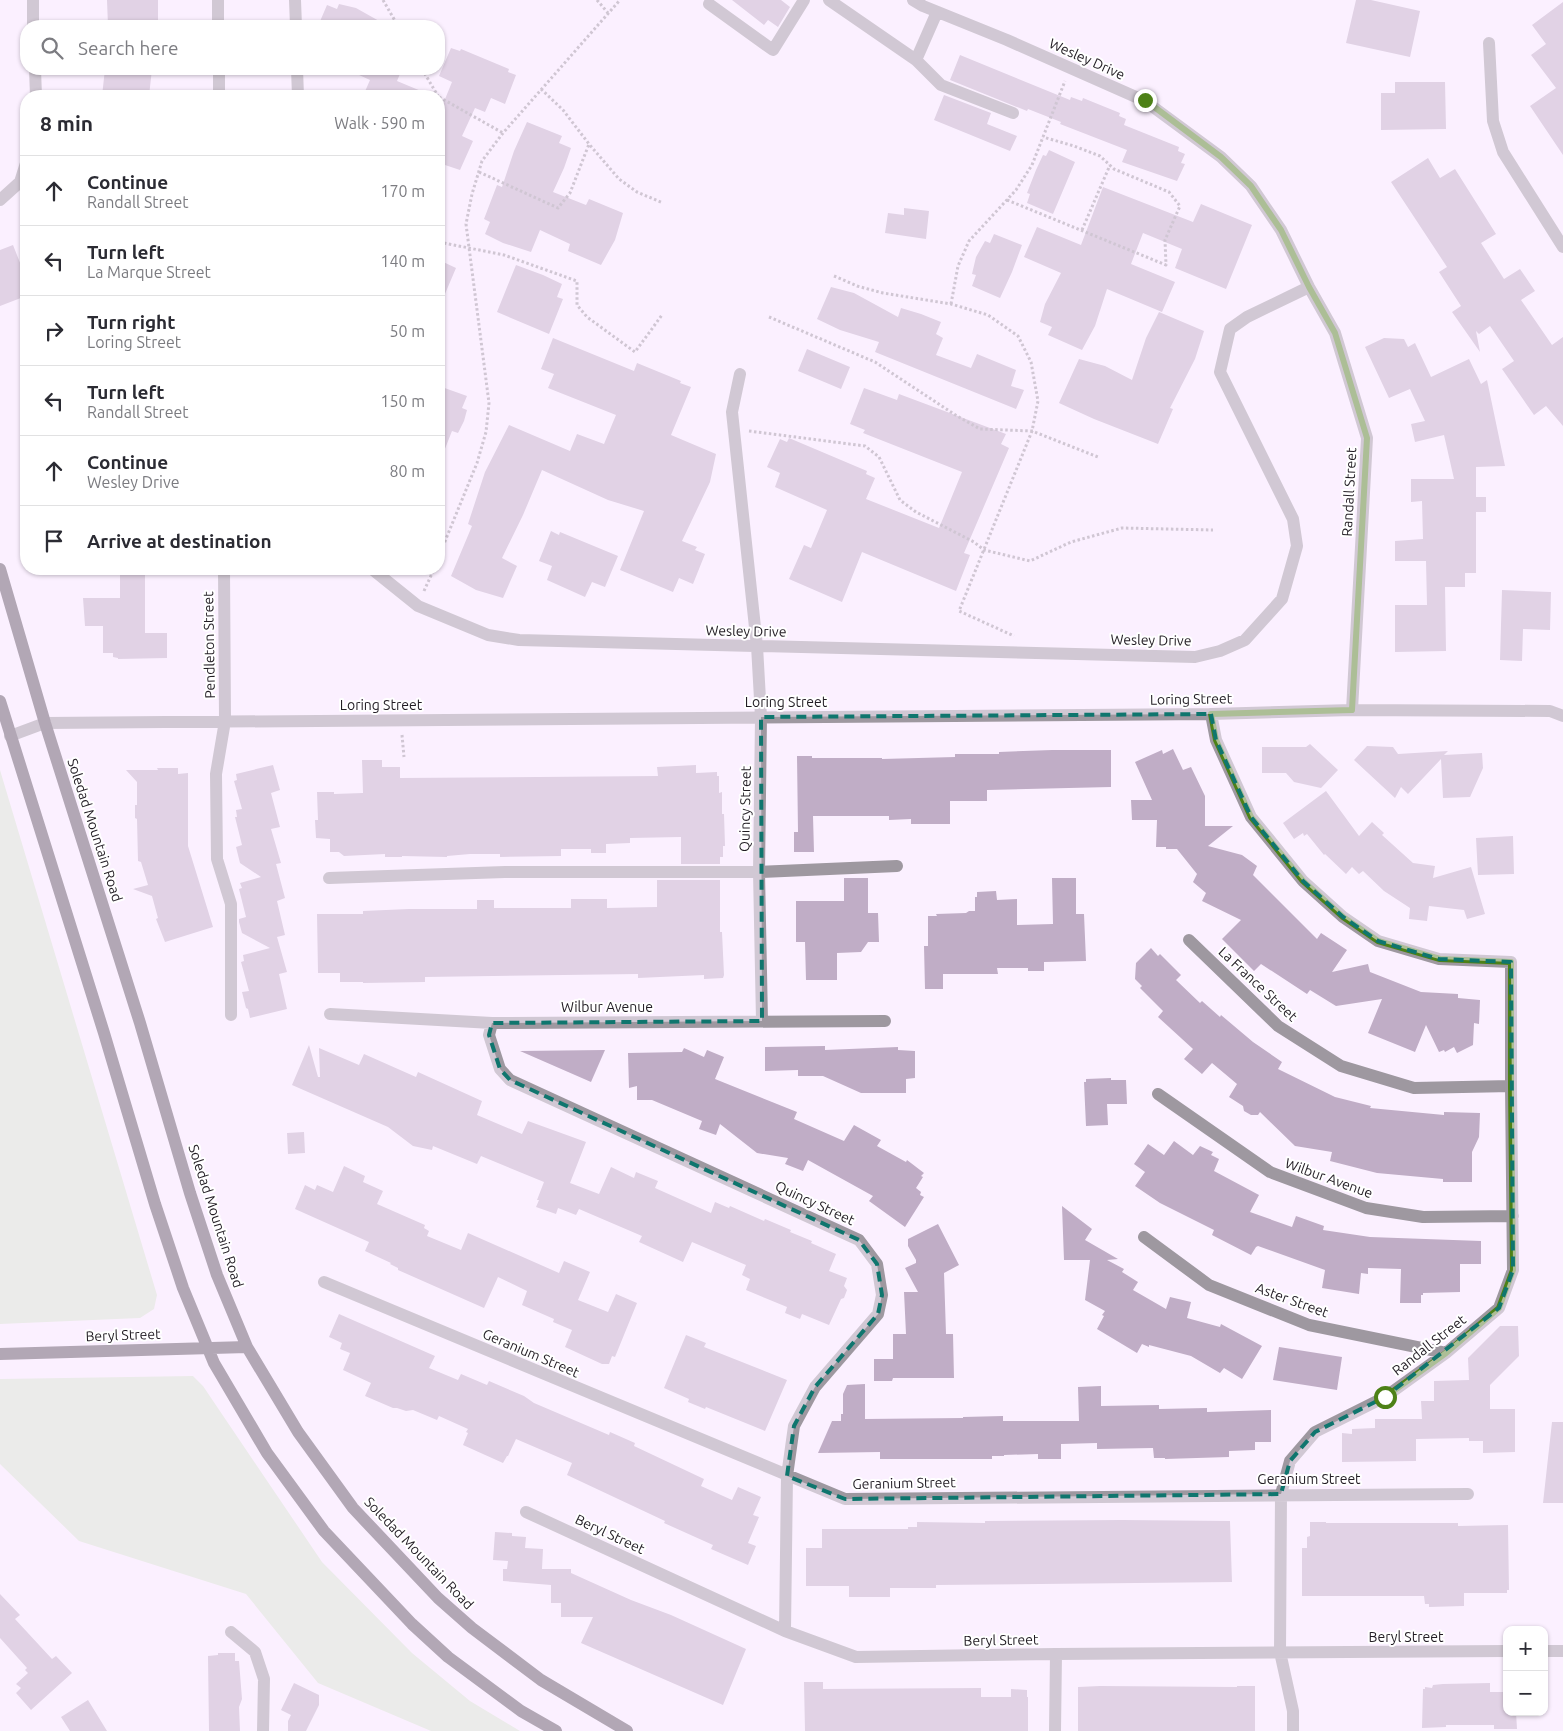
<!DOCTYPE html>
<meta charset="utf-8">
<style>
:root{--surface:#fff;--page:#f2f2f3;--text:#2b2b33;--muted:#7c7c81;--line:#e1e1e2}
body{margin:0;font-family:Ubuntu,sans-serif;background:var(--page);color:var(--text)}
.controls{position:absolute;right:15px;bottom:15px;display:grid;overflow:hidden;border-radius:10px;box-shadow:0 1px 4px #0004}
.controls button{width:45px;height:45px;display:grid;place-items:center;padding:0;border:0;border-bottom:1px solid var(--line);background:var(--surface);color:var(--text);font:25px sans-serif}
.stop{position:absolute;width:15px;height:15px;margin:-11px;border:4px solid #4d8117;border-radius:50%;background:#fff}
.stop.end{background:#4d8117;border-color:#fff;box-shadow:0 1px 5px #0008}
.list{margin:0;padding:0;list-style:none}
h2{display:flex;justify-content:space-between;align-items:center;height:65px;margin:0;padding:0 20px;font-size:21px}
h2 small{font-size:16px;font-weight:400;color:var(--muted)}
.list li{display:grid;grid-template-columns:32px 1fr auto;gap:15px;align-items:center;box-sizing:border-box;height:70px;padding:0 20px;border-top:1px solid var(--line)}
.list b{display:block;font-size:19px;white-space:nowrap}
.list p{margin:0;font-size:16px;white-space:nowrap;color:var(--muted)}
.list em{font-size:16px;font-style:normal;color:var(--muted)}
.icon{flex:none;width:28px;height:28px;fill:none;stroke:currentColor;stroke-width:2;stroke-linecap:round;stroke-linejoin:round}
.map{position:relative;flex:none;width:1563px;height:1731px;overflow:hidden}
.search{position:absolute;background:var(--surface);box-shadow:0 1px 4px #0004;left:20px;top:20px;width:425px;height:55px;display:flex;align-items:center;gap:12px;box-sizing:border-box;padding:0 18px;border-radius:20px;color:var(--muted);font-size:19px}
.panel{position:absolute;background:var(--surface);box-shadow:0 1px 4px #0004;left:20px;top:90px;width:425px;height:485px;border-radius:20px}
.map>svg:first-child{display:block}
.green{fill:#d8e4d0}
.building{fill:#c0adc6}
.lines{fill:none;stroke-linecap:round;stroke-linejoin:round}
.path{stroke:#9b939e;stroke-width:3;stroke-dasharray:2.5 2.5;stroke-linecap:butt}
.minor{stroke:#9e98a0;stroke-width:12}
.major{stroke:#594e5c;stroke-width:12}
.route{stroke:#4d8117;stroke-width:6}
.marked{fill:none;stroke:#0f766e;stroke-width:4;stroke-dasharray:10 6;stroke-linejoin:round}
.labels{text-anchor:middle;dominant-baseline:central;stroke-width:4;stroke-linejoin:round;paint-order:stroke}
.street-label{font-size:14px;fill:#211c23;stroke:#fff}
</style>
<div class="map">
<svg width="1563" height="1731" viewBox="0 0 1563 1731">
<rect width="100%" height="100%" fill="#fbf0ff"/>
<path class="green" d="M0 770 157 1295 154 1309 140 1318 0 1324Z
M193 1376 203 1386 322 1562 412 1653 470 1701 520 1731H431L318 1683 246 1594 79 1541 0 1464V1379Z"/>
<path class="building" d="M107 0H158V26H108Z
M732 0H781L790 7 778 27 768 20 764 25Z
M1356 0H1371L1420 11 1410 57 1346 43Z
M1563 2V155L1530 106 1556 88 1531 55 1546 44 1532 25Z
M339 4 356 8 388 26H318L327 5 337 9Z
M451 48 460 51 461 49 509 69 508 72 516 75 505 104 491 98 485 112 475 108 462 136 473 141 460 170 439 163V114L452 82 439 76Z
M960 55 1070 100 1071 97 1082 101 1083 98 1120 113 1119 116 1126 119 1124 125 1179 147 1178 151 1185 154 1181 163 1185 164 1177 181 1122 162 1127 150 1060 124 1061 122 1028 109 1027 111 950 80Z
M105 69H152L149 96H102Z
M346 69H402L397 81 433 96H363L370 80Z
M1395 82H1445L1446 129 1381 130V93H1395Z
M944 95 991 113 987 124 1017 136 1010 151 934 120Z
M527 122 562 136 559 143 571 148 564 168 553 192 586 205 589 199 623 213 615 240 601 265 568 251 570 244 540 230 531 252 503 243 485 234 490 222 484 219 497 185 502 187 514 151Z
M1049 150 1075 162 1053 214 1027 203 1030 194 1027 193 1036 170 1043 155 1046 156Z
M1428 158 1440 178 1455 169 1496 234 1481 243 1504 279 1520 269 1535 291 1521 300 1552 345 1563 337V426L1546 406 1534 415 1502 369 1514 361 1490 326 1479 334 1476 331 1480 352 1452 312 1461 306 1439 272 1447 267 1391 182Z
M1103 187 1193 222 1201 204 1252 225 1226 289 1175 268 1182 249 1143 233 1131 264 1175 282 1162 312 1107 289 1095 326 1082 350 1048 335 1052 327 1040 322 1045 304 1061 273 1024 257 1037 227 1081 245Z
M904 208 929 211 926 239 885 233 888 213 904 215Z
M994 234 1022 245 1012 272 1000 298 972 286 976 275 972 274 976 257 985 241 990 243Z
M13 245 26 278V296L0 306V250Z
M439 260 456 268 439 308Z
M516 265 543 275 562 284 557 297 563 299 549 334 497 312Z
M831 287 854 293 898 317 901 308 921 314 941 322 936 334 943 338 936 355 971 368 977 354 1016 370 1011 386 1024 390 1016 409 875 352 879 342 840 330 817 319Z
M1159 312 1204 331 1195 359 1170 408 1173 409 1158 444 1094 419 1059 403 1079 359 1105 366 1132 380 1146 338Z
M553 338 634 371 637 363 681 381 680 383 691 387 671 435 716 454 710 482 682 541 697 547 695 550 705 554 693 584 679 578 673 592 620 570 644 511 608 500 542 470 523 515 502 558 517 566 503 598 476 590 451 576 472 526 468 524 485 472 509 425 570 451 577 434 604 444 616 415 548 388 554 374 541 369Z
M1384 338 1404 339 1408 347 1415 343 1431 377 1469 359 1481 384 1487 380 1505 466 1476 467V497H1486V512H1476V573H1465V587H1445L1446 651 1395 652V605H1427L1426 561H1395V541L1423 539 1422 501 1411 502V479H1454L1444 435 1415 442 1411 424 1425 421 1410 389 1389 398 1365 347Z
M807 349 850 367 841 389 798 371Z
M439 386 467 396 462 408 467 410 464 421 458 433 452 431 439 464Z
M864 388 897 400 899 394 1006 434 1001 444 1009 448 964 553 970 555 956 591 862 552 842 602 789 579 804 545 811 548 827 510 775 487 780 473 767 467 780 439 787 442 789 438 867 471 866 474 875 478 866 499 939 528 962 472 863 433 865 430 850 424Z
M551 531 559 535 560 532 618 556 605 587 592 582 585 597 547 580 552 566 539 561Z
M120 569H145V633H167V658L118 659V658L113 657V653H103V626H85L83 598H120Z
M1502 590 1551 592 1550 630 1523 629 1522 661 1500 660Z
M1310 744 1338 770 1321 788 1294 782 1286 773H1262V747H1306Z
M1367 746 1393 747 1398 754 1448 751 1444 755 1482 753 1483 768 1470 797 1443 798 1441 759 1408 794 1401 787 1395 798 1354 760Z
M1173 749 1183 770 1191 767 1205 796V826H1233L1208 846 1242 855 1257 866 1253 875 1317 939 1321 933 1347 950 1332 972 1368 964 1370 972 1421 992 1458 994V998L1480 1000 1479 1024 1474 1023 1473 1045 1457 1053 1454 1047 1445 1052 1444 1050 1439 1052 1426 1025 1415 1052 1368 1033 1382 999 1336 1006 1310 990 1307 994 1261 964 1254 971 1222 939 1241 920 1202 901 1206 893 1193 882 1197 874 1177 849H1166V847H1156L1157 820H1132L1131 800H1152L1135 762 1162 750 1163 754Z
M1052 750H1111V787L987 790V801H950V824H911V819L889 820V816H813L814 852H794V832H798L797 756H812V758H882V759L955 757V754H999V752Z
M362 760H382V767H400V778L658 776 657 767 696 765V773L717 772V776H719V793L722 792V814H724L725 846H723V857H720V864H681V837L630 838V843L606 844V853H591V849H561V856L500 857V854H470L447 856V857L402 856V857H385V854L344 856 339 852H330V839L316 838 315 820H318L317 792H334V794L363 793Z
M273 765 280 790 271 793 280 827 271 829 281 863 276 864 285 898 277 901 285 935 277 937 287 972 279 974 287 1009 250 1018 248 1009 246 1008 242 992 249 991 241 962 244 961 243 955 270 948 242 933 239 922V919L246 917 239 889 242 888 240 883 261 877 240 863 236 847 242 845 235 817H237L236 810 242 809 234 781 237 780 236 774Z
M157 768H178V774L188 773V846L213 927 165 942 156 919 158 918 152 896 133 889 148 885 141 862 138 861 137 819 135 818V805H137V782L126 770H158Z
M1326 791 1359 836 1372 822 1384 833 1382 835 1413 863 1435 866 1433 878 1471 867 1485 914 1467 919 1464 910 1429 906 1427 921 1409 919 1410 908 1384 891 1363 871 1359 874 1352 867 1346 874 1325 854 1324 855 1307 834 1304 836 1303 833 1294 839 1283 823Z
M1513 836 1514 874 1478 875 1476 838Z
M844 878H868V913H878L879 942H868L861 952 837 953V980H806L805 942H796V901H844Z
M1052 878H1076V914H1084L1086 961 1044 962V971H1028V968H997L998 974H943V989H925L924 946H928V916H937L936 914 966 913 969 911H975V897H977V892L996 891 997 900 1017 899V925L1053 924Z
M657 880H720V932H722L724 975 723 978 704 979V975L638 978V974L425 977V982L363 983V982H340V973H318L317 914H363V911L409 909H477V900H494V908H571V899H607V908L657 907Z
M1151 948 1158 956 1160 954 1181 975 1176 980 1200 1003 1202 1001 1220 1017 1221 1015 1253 1042 1282 1062 1278 1069 1335 1097 1371 1106 1370 1108 1444 1115V1112L1480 1113 1479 1137 1472 1152V1182H1443V1179L1377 1173 1330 1161 1332 1152 1295 1146 1260 1112 1258 1115H1251L1244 1111 1243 1106 1229 1097 1237 1084 1212 1063 1202 1074 1184 1059 1193 1049 1158 1017 1163 1011 1140 988 1142 986 1135 979 1136 963Z
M309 1045 318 1077H320L319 1048 359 1065 364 1054 416 1077 418 1072 482 1101 477 1115 522 1134 528 1121 586 1142 570 1183 599 1194 611 1167 634 1178 636 1172 658 1181 655 1188 711 1213 715 1202 729 1208 730 1206 764 1221 765 1219 791 1230 790 1232 812 1241 811 1243 836 1254 829 1271 847 1278 844 1286 847 1290 844 1298 841 1299 829 1325 802 1314 800 1319 785 1313 787 1307 746 1290 750 1279 742 1275 746 1265 692 1242 683 1262 639 1242 642 1236 579 1209 576 1215 558 1208 556 1214 536 1207 539 1200H537L544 1182 481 1156 477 1164 433 1146 432 1150 413 1146 388 1127 292 1085Z
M825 1046V1050L898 1047V1050L915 1051V1078L906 1079V1093H861L823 1076H798V1070L765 1071V1047Z
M684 1048 704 1057 707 1050 724 1057 715 1079 797 1112 794 1119 844 1141 854 1125 881 1140 877 1146 906 1162 907 1160 924 1173 921 1176 923 1177 916 1188 921 1192 920 1195 924 1197 905 1227 869 1201 873 1196 808 1160 803 1171 785 1164 788 1158 757 1153 720 1124 716 1135 699 1129 702 1121 652 1100H637V1086L629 1088 628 1053 682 1052Z
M605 1050 591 1082 520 1051Z
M1111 1078V1080H1126L1127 1104H1107L1108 1125 1086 1126 1084 1082H1086V1079Z
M304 1132 305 1153 288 1154 287 1133Z
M1174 1141 1193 1155 1200 1146 1213 1152 1211 1155 1219 1159 1214 1171 1259 1195 1250 1212 1292 1227 1296 1216 1324 1226 1323 1230 1370 1237 1481 1241V1264H1460V1292L1423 1293V1295H1421V1303H1400L1401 1269 1368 1268V1274L1361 1273 1359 1294 1322 1288 1325 1270 1258 1246 1256 1247 1251 1255 1212 1235 1214 1230 1160 1203 1135 1186 1145 1172 1134 1164 1148 1144 1164 1155Z
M344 1166 365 1176 363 1182 383 1191 377 1204 425 1225 424 1228 429 1231 427 1236 461 1250 468 1233 559 1273 564 1261 590 1272 578 1300 608 1312 616 1294 637 1303 615 1357 612 1356 609 1364H602L565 1347 572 1330 553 1322 554 1319 522 1305 527 1291 498 1277 484 1308 398 1270V1268L390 1264 391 1263 365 1251 369 1242 295 1209 305 1185 315 1190 317 1185 333 1192Z
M1062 1206 1092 1229 1085 1240 1118 1259 1107 1260 1124 1269 1122 1272 1138 1282 1133 1290 1166 1309 1170 1297 1191 1302 1187 1318 1220 1327 1221 1324 1262 1346 1242 1379 1224 1368 1220 1373 1191 1356 1149 1345V1347L1142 1344 1137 1353 1097 1329 1104 1316 1102 1315 1105 1311 1085 1300 1090 1260H1064Z
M938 1224 959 1265 944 1273 946 1334H953L954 1378H893L892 1381H874V1359H893V1334H906L904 1292H918L905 1268 916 1263V1260L908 1246V1239Z
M339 1314 435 1356 429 1368 458 1380 461 1374 487 1385 489 1381 524 1396 534 1403 609 1435 610 1432 635 1443 634 1446 704 1479 701 1486 732 1500 738 1487 761 1497 753 1515 759 1517 748 1543 756 1546 748 1565 711 1549 713 1545 664 1523 665 1521 567 1475 572 1463 516 1439 508 1456H507L503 1463 463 1445 468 1433 466 1432 468 1429 439 1416 437 1420 413 1410 406 1411 397 1408H393L365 1396 371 1383 343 1370 350 1353 340 1349 342 1343 329 1337Z
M1500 1326H1518L1519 1356 1490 1385V1409H1515V1452L1483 1453V1441H1469V1438L1416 1439V1461L1342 1462V1433L1352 1434V1429L1375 1428V1419H1422L1421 1401H1434V1381L1469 1380 1468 1358Z
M686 1335 706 1343 704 1347 787 1380 765 1431 706 1407 705 1409 688 1402 689 1399 664 1388Z
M1279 1347 1342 1357 1337 1390 1273 1380Z
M865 1384V1419L963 1418V1417L1003 1416V1421H1079L1078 1387 1101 1386V1406L1159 1405V1409L1207 1408V1412L1271 1410V1442H1255V1450L1229 1451V1457L1165 1459V1458H1154L1153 1448 1097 1449V1443L1061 1444V1459H1038V1454L1004 1455V1456H992V1459H880V1452L818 1453 832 1421H841V1414H843V1394L847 1385Z
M1552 1422H1563V1503H1543Z
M1122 1520 1230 1521 1232 1582 936 1585V1588H890V1597H849V1586H806V1548H822V1529H908V1527H917V1522L985 1523V1521Z
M1310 1522H1326V1523H1458V1526L1508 1525 1509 1590H1507V1593H1464V1606L1429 1607V1604H1425L1424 1596H1302V1548H1307V1537L1310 1536Z
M495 1532 512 1533V1536L526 1537 525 1548 543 1549 542 1569H571V1573L631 1600 671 1615 746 1649 723 1705 581 1643 593 1617H561V1603H551V1585L503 1581V1569H507L508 1561 493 1560Z
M0 1594 20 1615 15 1619 52 1659 56 1656 72 1673 31 1710 16 1693 21 1688 16 1684 28 1673 25 1670 27 1668 0 1638Z
M218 1653H235V1661H239L242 1699 239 1707 240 1731H209L208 1656 218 1655Z
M804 1682H823V1689L981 1688V1697H1011V1689L1027 1690V1697H1028V1731H805Z
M294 1683 319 1695V1705L306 1731H288V1721L291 1715 281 1710Z
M1490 1683V1692H1507V1712H1516L1517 1729H1494V1725H1446V1727L1422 1728 1423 1689H1425V1687L1432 1688 1433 1685 1443 1684Z
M1100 1686 1237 1687V1686H1255V1731H1078V1687Z
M88 1700 107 1731H70L61 1717Z"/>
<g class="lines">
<path class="path" d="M383 0 398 26
M597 0 608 13
M422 69 438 96
M541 89 563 110 589 144 619 179 637 192 663 203
M439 97 503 133
M479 172 558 208 570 193 589 144
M1007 200 1166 265 1165 240 1180 206 1169 192 1114 169 1100 156 1074 146 1043 137
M1082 230 1110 165
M439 242 504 255 577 281V305L587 317 635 352 662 315
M834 276 857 286 883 293 951 304 988 315 1018 336 1031 362 1038 401 1032 431 959 611 1014 636
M951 304 958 266 969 241 1016 190 1032 165 1065 81
M769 317 875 362 957 416 980 429 1032 431 1098 457
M749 431 865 446 879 457 900 500 916 512 974 542 984 550 1030 561 1071 542 1122 528 1213 530
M439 556 477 463 486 432 489 403 466 224 472 194 482 161 503 133 620 0
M424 591 434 569
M402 735 404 757"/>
<path class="minor" d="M33 0V26
M218 0V26
M295 0 296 26
M829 0 916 60 937 12
M913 0 923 6 1007 40 1145 101 1221 157 1251 186 1281 230 1309 287 1335 333 1367 438 1352 710
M709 4 773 50 804 0
M1489 43 1493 121 1503 152 1563 247
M916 60 941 85 1013 113
M35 69 36 96
M219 69V96
M297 69 298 96
M0 200 20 182 26 163
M740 374 732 412 757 646 761 717 759 872 762 1021
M224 569 225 721 216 774 217 859 231 904V1015
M372 569 418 606 488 635 519 640 1195 657 1220 651 1245 640 1282 599 1297 546 1293 519 1220 372 1230 329 1247 317 1309 287
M1211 714 1216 740 1251 817 1303 881 1343 917 1378 941 1439 959 1511 962V1086L1513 1270 1499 1308 1446 1353 1385 1397 1315 1432 1290 1461 1281 1494 1280 1652 1293 1711V1731
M10 736 45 723 1211 714 1352 710 1550 711 1563 716
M329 878 505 872H759L897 866
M1189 940 1278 1026 1341 1066 1414 1088 1511 1086
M330 1014 492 1023 885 1021
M492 1023 489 1035 500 1069 510 1080 859 1240 877 1264 882 1295 878 1314 815 1387 794 1426 787 1476 785 1631
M1158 1094 1270 1172 1366 1208 1423 1217 1513 1216
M1144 1237 1209 1285 1309 1325 1446 1353
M324 1282 845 1499 1468 1494
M526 1512 785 1631 856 1657 1056 1654 1507 1651
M231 1632 255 1652 264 1679 263 1731
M1544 1651H1563
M1055 1731 1056 1654"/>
<path class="major" d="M0 569 45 723 140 1023 190 1193 217 1275 247 1347 298 1432 353 1508 438 1598 472 1628 541 1680 627 1731
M0 701 104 1033 155 1204 183 1288 214 1363 267 1453 324 1531 412 1624 448 1657 521 1711 556 1731
M0 1354 247 1347"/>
</g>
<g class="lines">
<path class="route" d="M1145 100 1221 157 1251 186 1281 230 1309 287 1335 333 1367 438 1352 710 1211 714 1216 740 1251 817 1303 881 1343 917 1378 941 1440 959 1511 962V1086L1513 1270 1499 1308 1446 1353 1385 1397"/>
</g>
<path d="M0 0H1563V1731H0ZM1211 714 1216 740 1251 817 1303 881 1343 917 1378 941 1439 959 1511 962 1513 1270 1499 1308 1385 1397 1315 1432 1290 1461 1281 1494 845 1499 787 1476 794 1426 815 1387 878 1314 882 1295 877 1264 859 1240 510 1080 500 1069 489 1035 492 1023 762 1021 761 717Z" fill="#fbf0ff" fill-opacity=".55" fill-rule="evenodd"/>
<path class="marked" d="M1211 714 1216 740 1251 817 1303 881 1343 917 1378 941 1439 959 1511 962 1513 1270 1499 1308 1385 1397 1315 1432 1290 1461 1281 1494 845 1499 787 1476 794 1426 815 1387 878 1314 882 1295 877 1264 859 1240 510 1080 500 1069 489 1035 492 1023 762 1021 761 717Z"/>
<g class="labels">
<g class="street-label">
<text transform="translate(1087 59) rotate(24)">Wesley Drive</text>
<text transform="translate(1349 492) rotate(-87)">Randall Street</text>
<text transform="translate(746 631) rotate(1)">Wesley Drive</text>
<text transform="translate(1151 640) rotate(1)">Wesley Drive</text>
<text transform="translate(209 645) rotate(-91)">Pendleton Street</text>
<text transform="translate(1191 699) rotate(-1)">Loring Street</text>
<text x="786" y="702">Loring Street</text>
<text x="381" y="705">Loring Street</text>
<text transform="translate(745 809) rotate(-89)">Quincy Street</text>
<text transform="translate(95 830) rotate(72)">Soledad Mountain Road</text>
<text transform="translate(1258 984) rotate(43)">La France Street</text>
<text x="607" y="1007">Wilbur Avenue</text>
<text transform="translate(1329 1178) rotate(20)">Wilbur Avenue</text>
<text transform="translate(815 1203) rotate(25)">Quincy Street</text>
<text transform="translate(216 1216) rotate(72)">Soledad Mountain Road</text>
<text transform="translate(1292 1300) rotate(20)">Aster Street</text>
<text transform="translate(123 1335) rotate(-2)">Beryl Street</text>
<text transform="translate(1429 1345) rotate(-38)">Randall Street</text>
<text transform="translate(531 1353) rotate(23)">Geranium Street</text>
<text x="1309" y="1479">Geranium Street</text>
<text transform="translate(904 1483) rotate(-1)">Geranium Street</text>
<text transform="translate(610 1534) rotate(25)">Beryl Street</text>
<text transform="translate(419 1553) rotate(46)">Soledad Mountain Road</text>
<text x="1406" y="1637">Beryl Street</text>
<text transform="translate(1001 1640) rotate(-1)">Beryl Street</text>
</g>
</g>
</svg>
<div class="controls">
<button>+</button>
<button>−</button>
</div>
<div class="stop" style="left:1385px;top:1397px"></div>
<div class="stop end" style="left:1145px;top:100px"></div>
<div class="search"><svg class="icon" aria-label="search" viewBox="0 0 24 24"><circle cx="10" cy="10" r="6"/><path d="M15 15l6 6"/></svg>Search here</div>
<section class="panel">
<h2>8 min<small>Walk · 590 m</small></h2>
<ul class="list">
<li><svg class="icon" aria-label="ahead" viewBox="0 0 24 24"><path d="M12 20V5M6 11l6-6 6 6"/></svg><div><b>Continue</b><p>Randall Street</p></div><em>170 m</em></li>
<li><svg class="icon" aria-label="left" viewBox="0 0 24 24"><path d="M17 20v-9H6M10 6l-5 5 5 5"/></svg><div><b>Turn left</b><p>La Marque Street</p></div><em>140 m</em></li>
<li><svg class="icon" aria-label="right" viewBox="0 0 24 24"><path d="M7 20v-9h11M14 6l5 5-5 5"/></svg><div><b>Turn right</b><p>Loring Street</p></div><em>50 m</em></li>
<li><svg class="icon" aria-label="left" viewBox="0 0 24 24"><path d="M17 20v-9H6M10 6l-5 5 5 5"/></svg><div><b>Turn left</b><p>Randall Street</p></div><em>150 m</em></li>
<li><svg class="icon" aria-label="ahead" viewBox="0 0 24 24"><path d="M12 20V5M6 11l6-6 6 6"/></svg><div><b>Continue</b><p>Wesley Drive</p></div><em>80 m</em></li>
<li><svg class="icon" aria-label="arrive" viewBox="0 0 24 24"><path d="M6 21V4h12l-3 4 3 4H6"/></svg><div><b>Arrive at destination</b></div></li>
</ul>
</section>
</div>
